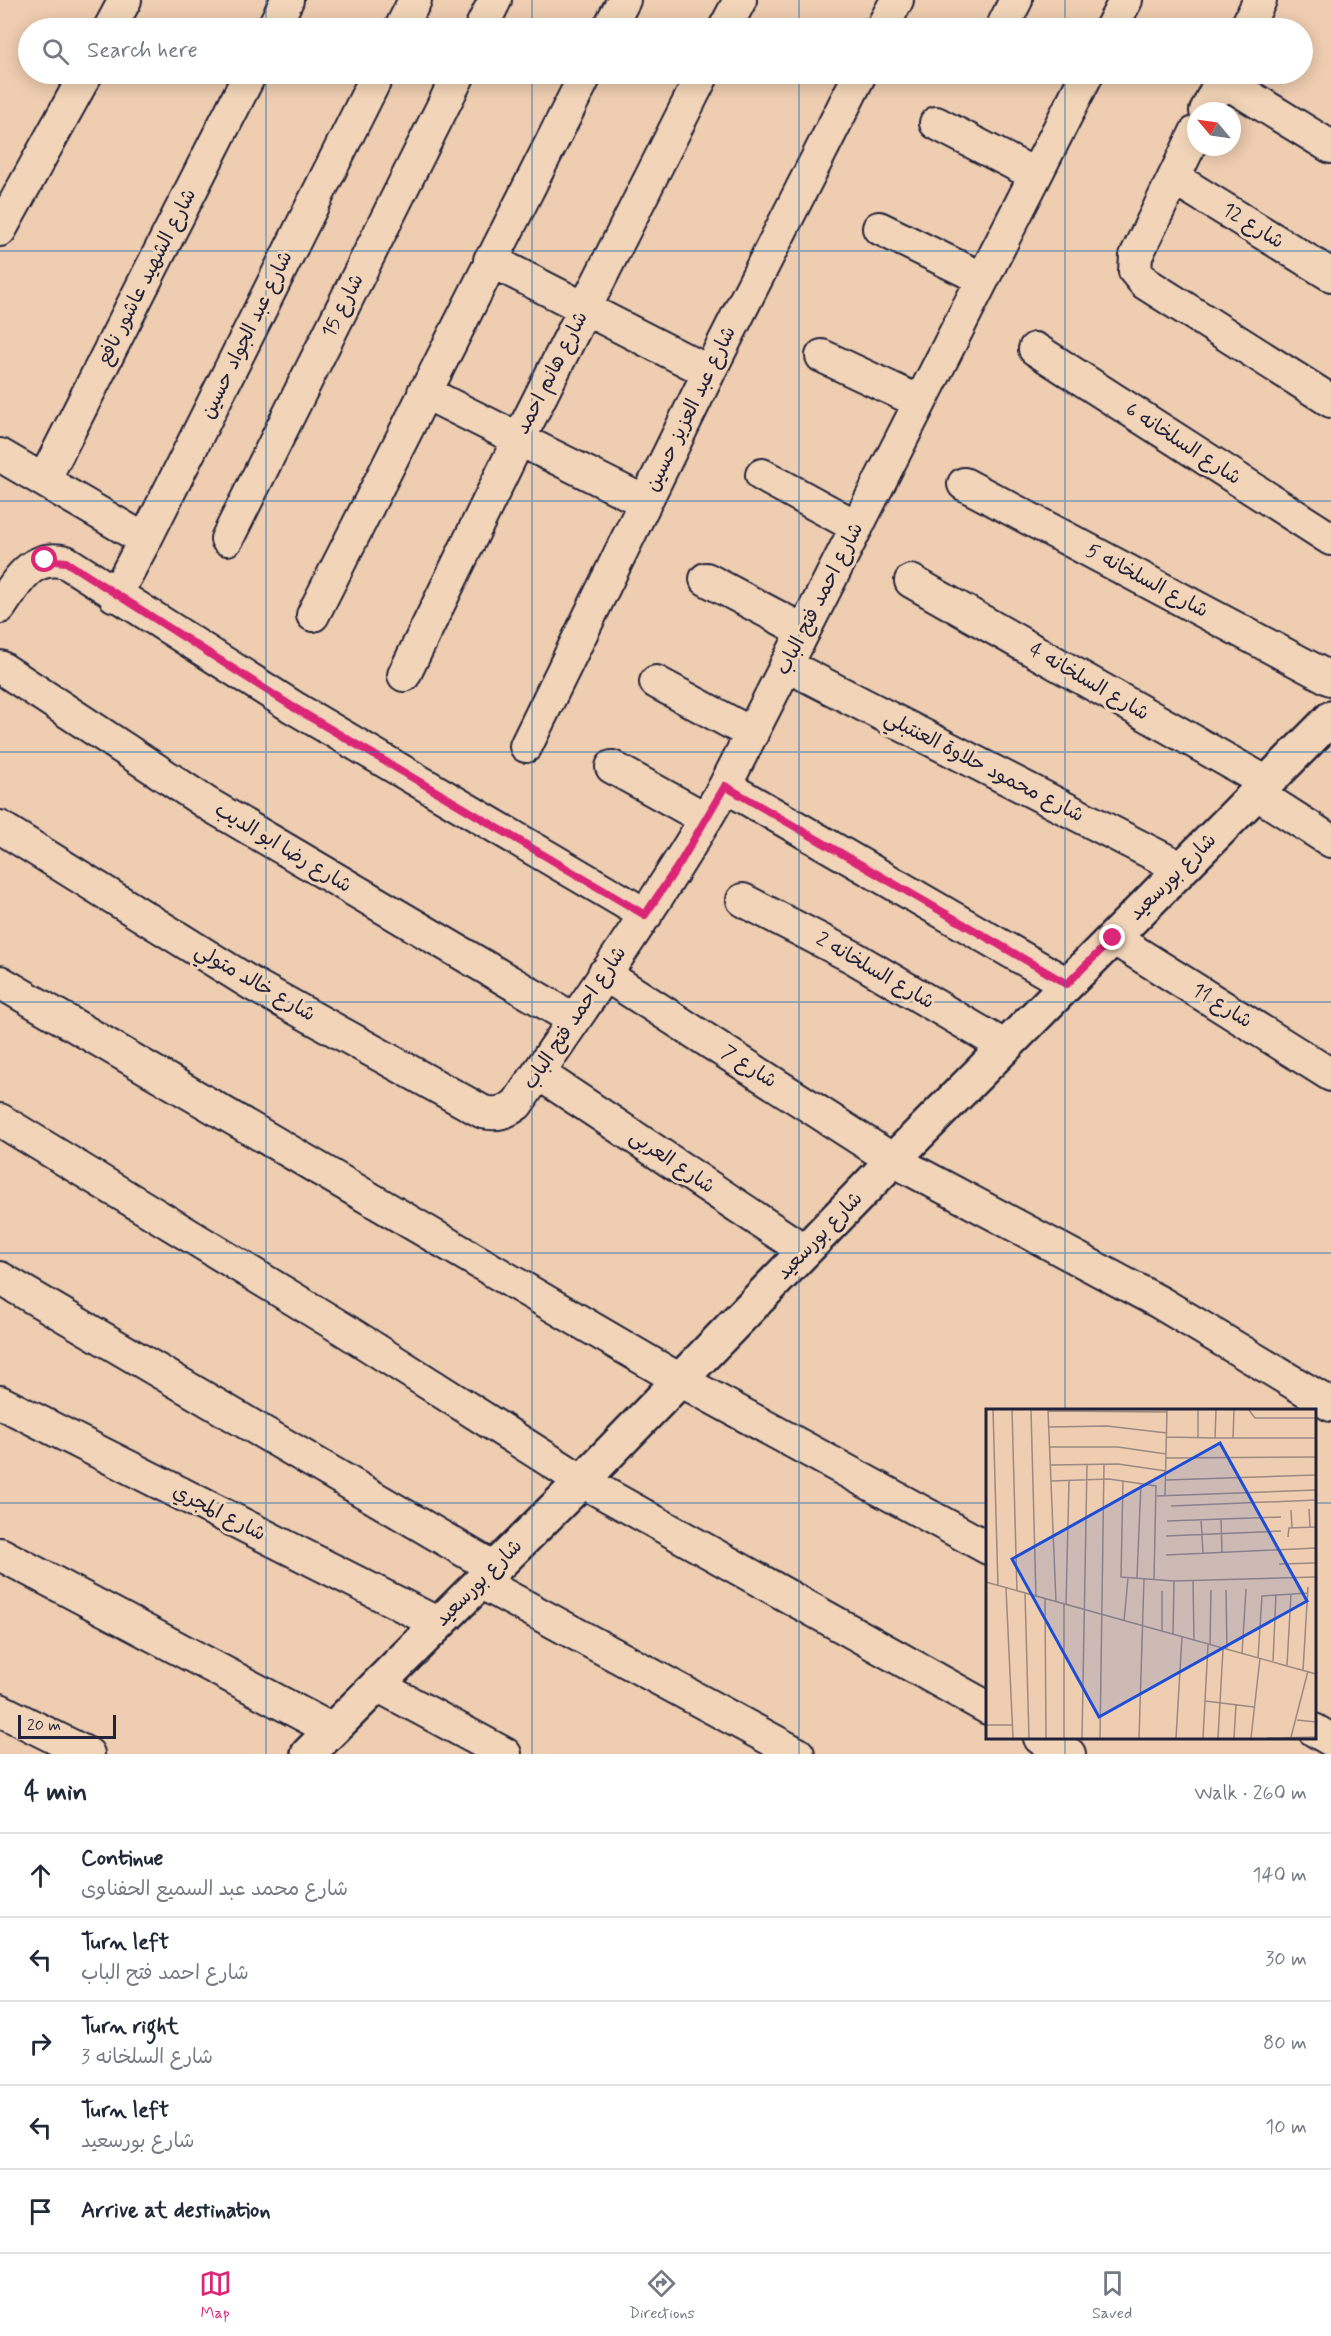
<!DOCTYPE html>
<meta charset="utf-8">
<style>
:root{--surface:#fff;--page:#f6f6f7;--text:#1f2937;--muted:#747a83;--line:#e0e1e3;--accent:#db2777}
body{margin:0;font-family:Mynerve,"Playpen Sans Arabic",sans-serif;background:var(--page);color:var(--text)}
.compass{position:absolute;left:1187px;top:102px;width:54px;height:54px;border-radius:50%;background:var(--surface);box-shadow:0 3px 15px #0003;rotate:299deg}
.scale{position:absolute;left:18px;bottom:15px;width:98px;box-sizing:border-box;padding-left:6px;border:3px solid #22223b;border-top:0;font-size:16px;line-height:21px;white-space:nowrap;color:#22223b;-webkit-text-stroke:4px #f2d5b8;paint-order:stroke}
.stop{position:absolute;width:18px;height:18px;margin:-14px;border:4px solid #db2777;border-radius:50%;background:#fff}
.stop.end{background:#db2777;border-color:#fff;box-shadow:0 2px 6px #0008}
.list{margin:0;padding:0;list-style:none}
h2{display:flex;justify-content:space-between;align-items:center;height:78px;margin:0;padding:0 24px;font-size:26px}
h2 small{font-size:20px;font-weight:400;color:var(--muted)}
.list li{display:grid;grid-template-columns:39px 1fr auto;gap:18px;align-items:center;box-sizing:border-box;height:84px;padding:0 24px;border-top:2px solid var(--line)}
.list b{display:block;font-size:22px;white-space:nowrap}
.list p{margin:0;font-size:20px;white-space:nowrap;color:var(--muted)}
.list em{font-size:20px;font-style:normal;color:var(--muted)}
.icon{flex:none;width:33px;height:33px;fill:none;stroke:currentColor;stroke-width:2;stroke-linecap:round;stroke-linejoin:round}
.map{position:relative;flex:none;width:1331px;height:1754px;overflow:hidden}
.search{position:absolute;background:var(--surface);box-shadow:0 3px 15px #0003;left:18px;right:18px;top:18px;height:66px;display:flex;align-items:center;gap:15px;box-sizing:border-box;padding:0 21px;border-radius:33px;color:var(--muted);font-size:22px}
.sheet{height:498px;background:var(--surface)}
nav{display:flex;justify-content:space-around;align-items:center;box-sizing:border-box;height:84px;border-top:2px solid var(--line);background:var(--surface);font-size:16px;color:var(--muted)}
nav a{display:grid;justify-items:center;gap:3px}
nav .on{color:var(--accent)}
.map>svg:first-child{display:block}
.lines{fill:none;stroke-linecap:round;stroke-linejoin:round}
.minor-casing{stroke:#22223b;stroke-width:36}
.major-casing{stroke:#22223b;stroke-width:38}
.minor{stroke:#f2d5b8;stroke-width:32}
.major{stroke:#f2d5b8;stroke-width:33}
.route{stroke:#db2777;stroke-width:8}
.grid{fill:none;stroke:#1f6fb2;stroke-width:1.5;stroke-opacity:0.55}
.labels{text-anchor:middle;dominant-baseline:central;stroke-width:6;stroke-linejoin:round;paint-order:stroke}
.street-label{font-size:20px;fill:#22223b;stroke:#f2d5b8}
.inset-road{fill:none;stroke:#9c8981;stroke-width:1.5}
.view{fill:#1d4ed8;fill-opacity:0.15;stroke:#1d4ed8;stroke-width:3}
.inset-edge{fill:none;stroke:#22223b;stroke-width:3}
</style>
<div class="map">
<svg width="1331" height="1754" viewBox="0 0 1331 1754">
<rect width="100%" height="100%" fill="#eecdb0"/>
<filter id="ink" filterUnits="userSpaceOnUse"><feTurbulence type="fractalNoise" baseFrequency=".0167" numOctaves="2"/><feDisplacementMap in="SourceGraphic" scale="12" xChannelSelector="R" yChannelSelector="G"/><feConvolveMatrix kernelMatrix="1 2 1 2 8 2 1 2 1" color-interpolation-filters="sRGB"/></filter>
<g filter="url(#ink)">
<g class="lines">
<g class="minor-casing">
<path id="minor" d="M110 28 125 0
M273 28 287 0
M401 28 415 0
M481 28 495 0
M609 28 624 0
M725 28 740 0
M882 28 897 0
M1002 28 1016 0
M1111 28 1126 0
M1246 28 1260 0
M1221 79 1331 147
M1206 111 1224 74
M936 123 1034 174
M1196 132 1136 256 1135 271 1145 283 1331 401
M1174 178 1331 275
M879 228 981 278
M0 230 86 74
M490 260 709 372
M1035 349 1331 539
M822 356 920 402
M424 392 645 502
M0 455 145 540
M762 475 857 527
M44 480 250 74
M964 484 1331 679
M227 539 459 74
M706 579 804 631
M911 581 1267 783
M115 596 145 540 378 74
M0 607C17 582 31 553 66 562L293 707 646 915
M313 615 586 74
M786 665 1181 868
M0 667 208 804 573 1019
M404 675 519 439 703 74
M656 682 752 734
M526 746 709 372 860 74
M612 767 706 819
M725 786 1067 984
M1256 793 1331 841
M0 827 252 984 483 1112C497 1115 505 1113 517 1104 588 999 662 896 725 786L1087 74
M743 900 851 956 1004 1046
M1113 938 1331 1075
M604 974 893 1160 1159 1302 1331 1405
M0 982 680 1380 988 1548
M538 1073 805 1251
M0 1120 348 1332 582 1481 988 1708
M0 1278 494 1568
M0 1402 439 1624
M0 1554 332 1730
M480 1582 798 1754
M377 1685 505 1754
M0 1710 88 1754
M1314 1730 1331 1740
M1040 1738 1069 1754"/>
</g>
<g class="major-casing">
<path id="major" d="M308 1754 582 1481 893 1160 1331 718"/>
</g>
<use href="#minor" class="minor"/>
<use href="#major" class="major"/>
</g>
</g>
<g class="lines" filter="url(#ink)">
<path class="route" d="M45 560 66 562 293 707 645 915 680 863 725 786 1067 984 1113 938"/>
</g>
<path class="grid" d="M266 0V28M532 0V28M799 0V28M1065 0V28M266 74V1754M532 74V1754M799 74V1754M1065 74V1410M0 251H1331M0 501H1331M0 752H1331M0 1002H1331M0 1253H1331M0 1503H988M1314 1503H1331M1065 1738V1754"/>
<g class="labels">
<g class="street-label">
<text transform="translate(1253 226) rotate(32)">شارع 12</text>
<text transform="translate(147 277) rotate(-63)">شارع الشهيد عاشور نافع</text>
<text transform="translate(343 306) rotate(-63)">شارع 15</text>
<text transform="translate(247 335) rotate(-64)">شارع عبد الجواد حسين</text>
<text transform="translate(552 373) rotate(-63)">شارع هانم احمد</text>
<text transform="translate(691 409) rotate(-64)">شارع عبد العزيز حسين</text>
<text transform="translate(1183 444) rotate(33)">شارع السلخانه 6</text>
<text transform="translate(1147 581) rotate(28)">شارع السلخانه 5</text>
<text transform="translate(820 599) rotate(-63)">شارع احمد فتح الباب</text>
<text transform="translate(1089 682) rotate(30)">شارع السلخانه 4</text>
<text transform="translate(984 767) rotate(27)">شارع محمود حلاوة العنتبلي</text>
<text transform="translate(283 848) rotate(31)">شارع رضا ابو الديب</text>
<text transform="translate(1173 877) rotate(-45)">شارع بورسعيد</text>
<text transform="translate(875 971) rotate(30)">شارع السلخانه 2</text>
<text transform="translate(255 983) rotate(30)">شارع خالد متولي</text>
<text transform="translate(1222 1006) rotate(32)">شارع 11</text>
<text transform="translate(575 1018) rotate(-56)">شارع احمد فتح الباب</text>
<text transform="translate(749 1067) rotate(33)">شارع 7</text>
<text transform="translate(672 1162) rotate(34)">شارع العربى</text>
<text transform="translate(820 1236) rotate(-46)">شارع بورسعيد</text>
<text transform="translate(219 1513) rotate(27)">شارع المجري</text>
<text transform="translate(479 1583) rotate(-45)">شارع بورسعيد</text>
</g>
</g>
<g transform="translate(986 1409)">
<rect width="330" height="330" fill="#eecdb0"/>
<path class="inset-road" d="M7 1 12 177M26 1 31 182M45 1 50 188M62 1 70 193M212 1V28M230 1 229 29H330M263 1 269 9H330M62 2 181 3M63 18 121 17 181 24M181 28 229 29M247 29 248 1M64 38H132L180 45M180 49 330 48M65 56 132 55 180 62M137 71 135 168 188 172 330 168M180 71 330 66M65 72 123 70 170 77 168 171M171 87 330 81M179 87 181 1M185 97 330 91M323 100 324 118M305 101 306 119M215 110 217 144M235 110 236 143M181 112 295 108M180 127 295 122M302 128 303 119 330 118M180 146 330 139M293 155 330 154M151 169 155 74M207 171 208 232M0 173 330 265M20 179 27 329M240 181 241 241M39 184 43 329M59 190 60 329M78 195V329M80 196 83 72M138 212 142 169M176 222V182M187 226 188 172M224 236 225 181M256 245 260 180M272 249 276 187 322 184M287 252 290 185M301 256 305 185M317 261 322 178M219 292 268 298M311 311 330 313M0 316H26M305 328 322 262M96 329 101 56M114 329 118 55M153 329 158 170M190 329 196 228M217 329 222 236M232 329 237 240M248 329 250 296M265 329 274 249M281 329 330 328"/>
<path class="view" d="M234 34 321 192 113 308 26 150Z"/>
<rect width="330" height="330" class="inset-edge"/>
</g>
</svg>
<svg class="compass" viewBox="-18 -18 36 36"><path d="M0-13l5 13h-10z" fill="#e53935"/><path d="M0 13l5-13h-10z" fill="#747a83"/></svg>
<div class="scale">20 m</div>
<div class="stop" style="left:45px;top:560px"></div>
<div class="stop end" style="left:1113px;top:938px"></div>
<div class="search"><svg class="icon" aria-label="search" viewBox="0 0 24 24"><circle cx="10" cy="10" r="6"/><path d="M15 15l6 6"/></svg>Search here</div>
</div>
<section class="sheet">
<h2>4 min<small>Walk · 260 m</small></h2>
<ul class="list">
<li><svg class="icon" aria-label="ahead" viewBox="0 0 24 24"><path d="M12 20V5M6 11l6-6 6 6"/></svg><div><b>Continue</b><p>شارع محمد عبد السميع الحفناوى</p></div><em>140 m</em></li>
<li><svg class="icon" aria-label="left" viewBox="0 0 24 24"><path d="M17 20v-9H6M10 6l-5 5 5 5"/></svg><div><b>Turn left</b><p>شارع احمد فتح الباب</p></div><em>30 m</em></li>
<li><svg class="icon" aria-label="right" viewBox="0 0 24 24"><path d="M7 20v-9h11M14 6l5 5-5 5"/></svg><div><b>Turn right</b><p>شارع السلخانه 3</p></div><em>80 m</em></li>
<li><svg class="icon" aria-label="left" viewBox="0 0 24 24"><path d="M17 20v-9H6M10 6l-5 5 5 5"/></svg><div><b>Turn left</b><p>شارع بورسعيد</p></div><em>10 m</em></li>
<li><svg class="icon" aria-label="arrive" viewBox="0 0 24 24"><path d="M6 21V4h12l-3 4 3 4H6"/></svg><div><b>Arrive at destination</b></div></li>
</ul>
</section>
<nav>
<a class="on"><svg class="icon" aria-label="map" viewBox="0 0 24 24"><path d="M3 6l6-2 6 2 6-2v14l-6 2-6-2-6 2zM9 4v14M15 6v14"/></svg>Map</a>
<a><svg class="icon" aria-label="directions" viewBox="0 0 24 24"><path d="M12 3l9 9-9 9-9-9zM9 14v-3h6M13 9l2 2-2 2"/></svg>Directions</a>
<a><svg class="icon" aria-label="saved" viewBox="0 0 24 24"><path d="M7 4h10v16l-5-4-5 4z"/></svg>Saved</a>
</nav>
